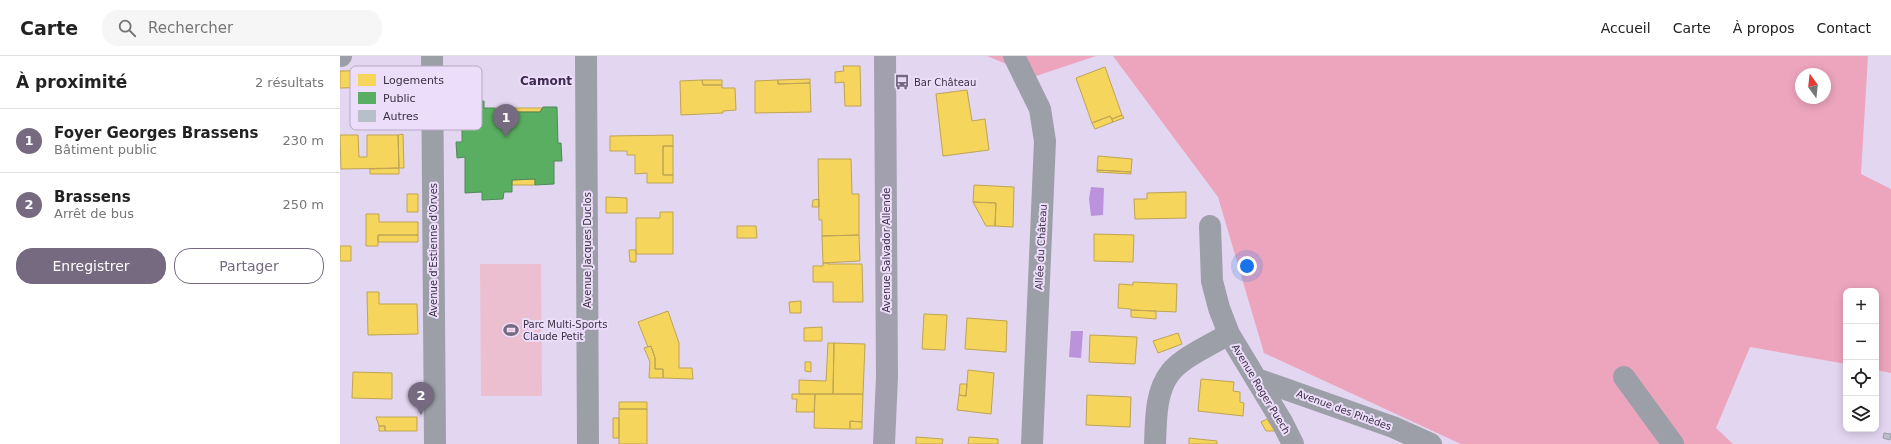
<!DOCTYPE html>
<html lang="fr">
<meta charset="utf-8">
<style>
:root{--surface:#fff;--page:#f6f6f6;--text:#222;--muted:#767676;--line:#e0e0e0;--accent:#756a7f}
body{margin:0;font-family:"DejaVu Sans",sans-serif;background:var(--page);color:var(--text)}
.controls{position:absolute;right:12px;bottom:12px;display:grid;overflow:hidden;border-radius:8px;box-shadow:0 2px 10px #0003}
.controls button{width:36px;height:36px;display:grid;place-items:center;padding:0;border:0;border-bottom:1px solid var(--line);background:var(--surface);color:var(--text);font:20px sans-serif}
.compass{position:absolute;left:1455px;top:12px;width:36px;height:36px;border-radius:50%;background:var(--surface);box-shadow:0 2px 10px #0003;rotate:345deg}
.you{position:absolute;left:907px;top:210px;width:14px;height:14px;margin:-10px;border:3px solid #fff;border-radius:50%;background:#1a73e8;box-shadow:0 0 0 6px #1a73e833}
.badge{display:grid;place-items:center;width:26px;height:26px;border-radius:50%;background:var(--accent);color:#fff;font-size:13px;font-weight:700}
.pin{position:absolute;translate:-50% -33px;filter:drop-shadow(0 1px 2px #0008)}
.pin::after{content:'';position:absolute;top:21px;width:14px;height:12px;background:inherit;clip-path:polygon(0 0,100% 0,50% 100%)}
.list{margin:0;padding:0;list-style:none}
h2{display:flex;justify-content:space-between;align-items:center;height:52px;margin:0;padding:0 16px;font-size:17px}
h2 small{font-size:13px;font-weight:400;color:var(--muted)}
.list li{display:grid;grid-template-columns:26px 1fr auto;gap:12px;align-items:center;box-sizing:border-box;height:64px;padding:0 16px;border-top:1px solid var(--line)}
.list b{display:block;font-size:15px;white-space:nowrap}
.list p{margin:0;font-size:13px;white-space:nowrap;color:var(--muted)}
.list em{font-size:13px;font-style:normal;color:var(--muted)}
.actions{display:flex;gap:8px;padding:12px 16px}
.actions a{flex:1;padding:9px 0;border:1px solid var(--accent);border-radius:16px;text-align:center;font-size:14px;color:var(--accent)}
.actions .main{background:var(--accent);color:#fff}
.icon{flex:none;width:22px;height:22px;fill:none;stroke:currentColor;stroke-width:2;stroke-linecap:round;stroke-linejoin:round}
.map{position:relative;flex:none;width:1551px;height:388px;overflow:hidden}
header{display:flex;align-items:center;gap:24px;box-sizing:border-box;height:56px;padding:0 20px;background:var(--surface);border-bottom:1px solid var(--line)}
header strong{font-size:19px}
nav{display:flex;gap:22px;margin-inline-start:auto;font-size:14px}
.search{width:280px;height:36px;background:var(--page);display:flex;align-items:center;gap:10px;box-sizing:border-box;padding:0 14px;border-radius:16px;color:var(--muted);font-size:15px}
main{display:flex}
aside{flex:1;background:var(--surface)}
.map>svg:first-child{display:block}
.green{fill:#ebbed0}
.forest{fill:#eda5be;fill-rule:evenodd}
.water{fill:#bb92dc}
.homes{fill:#f6d55c;stroke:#bea454}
.public{fill:#5aae61;stroke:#508858}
.building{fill:#b8bfca;stroke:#979ea9}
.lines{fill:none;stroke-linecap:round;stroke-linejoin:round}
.minor{stroke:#9c9fa8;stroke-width:22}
.major{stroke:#a2a0af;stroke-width:22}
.labels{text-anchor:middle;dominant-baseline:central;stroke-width:4;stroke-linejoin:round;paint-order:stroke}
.poi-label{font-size:10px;fill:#3a3042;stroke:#ecddfa;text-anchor:start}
.street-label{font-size:10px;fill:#3a3042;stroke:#ecddfa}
.quarter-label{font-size:12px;font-weight:bold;fill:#3f2a50;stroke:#ecddfa}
.key{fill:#ecddfa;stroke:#b7a9c3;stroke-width:1}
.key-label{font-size:11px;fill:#3a3042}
</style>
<header>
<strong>Carte</strong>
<div class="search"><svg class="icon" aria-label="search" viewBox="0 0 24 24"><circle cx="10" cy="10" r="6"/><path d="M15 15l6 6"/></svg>Rechercher</div>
<nav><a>Accueil</a><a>Carte</a><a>À propos</a><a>Contact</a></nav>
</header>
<main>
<aside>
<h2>À proximité<small>2 résultats</small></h2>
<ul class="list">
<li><span class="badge">1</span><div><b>Foyer Georges Brassens</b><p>Bâtiment public</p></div><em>230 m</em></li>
<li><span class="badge">2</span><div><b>Brassens</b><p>Arrêt de bus</p></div><em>250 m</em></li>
</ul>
<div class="actions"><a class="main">Enregistrer</a><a>Partager</a></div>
</aside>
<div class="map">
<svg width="1551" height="388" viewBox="0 0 1551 388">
<rect width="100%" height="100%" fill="#e3d6f0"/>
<path class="green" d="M140 208H201L202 340H141Z"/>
<path class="forest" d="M647 0H756L696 20Z
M773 0H1528L1521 118 1551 133V317L1536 314V235H1506V308L1410 291 1376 372 1393 388H1121L924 297 878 141ZM1461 18H1485V42H1461Z"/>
<path class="water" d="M751 131 764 132 763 159 751 160 749 143Z
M731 275H743L741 302 729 301Z"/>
<path class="homes" d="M503 10H520L521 50H505L504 26 495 27V16L504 15Z
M765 11 782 59 772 63 770 60 752 67 736 22Z
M76 14V38H40V31L0 32V15Z
M470 23V27L438 28V24Z
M362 24 363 29H382V32H395L396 54 383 55V57L341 59 340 25Z
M362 24H382V29H363Z
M438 24V28L470 27 471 56 415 57V25Z
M627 34 632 65 645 63 649 94 603 100 596 38Z
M155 52H202L200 56H178L173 59V62H155Z
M782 59 784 62 773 66 772 63Z
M770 60 773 66 755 73 752 67Z
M63 78 64 112H59L58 79Z
M0 79H18L19 101H27V79H58L59 112 1 113Z
M333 79V90H323V119H333V127H307V117L295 118V99H287V95H270V80Z
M323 90H333V119H323Z
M758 100 792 103 791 116 757 114Z
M478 103H511L512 138H519V179L482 180V164H479Z
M59 112V118H30V113Z
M757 114 791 116V118L757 116Z
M195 123V129H172V124Z
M634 129 674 131 673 171 655 170 656 147 633 146Z
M846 136V162L795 163 794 143H807V137Z
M67 138H78V156H67Z
M266 141 287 142V157H266Z
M479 143V151H472L473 144Z
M633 146 656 147 655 170H646Z
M320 156H333V198H296V162H320Z
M26 158H39V166H78V179H38V190H26Z
M397 170H416L417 182H397Z
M754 178 794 179 793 206 754 205Z
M38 179H78V186H38Z
M519 179 520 205 483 207 482 180Z
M0 190H11V205H0Z
M289 194H296V206H290Z
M483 207H488V208H522L523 246H493V226H473V210H483Z
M793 226 837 228 836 256 791 254V253L778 252 779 228 793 229Z
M27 236H39V248H77L78 278 28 279Z
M461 245V257H450L449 246Z
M791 254 816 255V263L791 261Z
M328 255 339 287V312H352L353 323 323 322V313H315V302L311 290 308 291 298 266Z
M584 258 607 259 605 294 582 293Z
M627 262 667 265 666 296 625 293Z
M482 271V285H464V272Z
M838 277 842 288 818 297 813 285Z
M750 279 797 281 795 308 749 306Z
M488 287H494L493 338H459V324L486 325Z
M494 287 525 288 523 338H493Z
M311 290 315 302V313H323V322H309L310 306 304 292Z
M465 306H471V316L465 315Z
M628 314 654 317 651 358 617 354 619 339 626 340Z
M13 316 52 317V343L12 342Z
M861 323 894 326 893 335 900 336V346L904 347 903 360 858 355Z
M620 328H627L626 340 619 339Z
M452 338H475L474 356H456L457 343H452Z
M475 338H523L522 366 510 365V373L474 372Z
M747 339 791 341 790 371 746 369Z
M279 346H307V353H279Z
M279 353H307V388H279Z
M36 361H77V375H45V370H39Z
M273 362H279V382H273Z
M927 363 935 375H926L921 366Z
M510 365 522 366V373H510Z
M39 370H45V375H39Z
M576 381 603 383 602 388H576Z
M629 381 658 383V388H628Z
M849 382 877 385V388H849Z"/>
<path class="public" d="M117 45H144V52H155V62H173V59L178 56H200L203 51H217L218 87H221L222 105H214V128L195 129V123L172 124V136H164L163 143 142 144V136L125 137V101L117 102 116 86H122V66H117Z"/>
<path class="building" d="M1544 377 1551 378 1550 384 1543 382Z"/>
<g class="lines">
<path class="minor" d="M0 0H1
M92 0 95 388
M246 0 248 388
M674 0 700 53 705 85 692 388
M889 278 942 366 953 388
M1284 321 1333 388
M917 323 1053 371 1091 388
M815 388C816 366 815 336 830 317 841 302 872 288 889 278L879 252 872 225 870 170"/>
<path class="major" d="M544 388 547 321 545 0"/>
</g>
<defs>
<g id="bus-bare" transform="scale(1.2)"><path d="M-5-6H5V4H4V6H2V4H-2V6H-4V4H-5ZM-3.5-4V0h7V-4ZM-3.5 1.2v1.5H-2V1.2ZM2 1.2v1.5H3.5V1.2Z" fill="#756a7f" stroke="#ecddfa" stroke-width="2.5" paint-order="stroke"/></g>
<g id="stadium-bare" transform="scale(1.2)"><path d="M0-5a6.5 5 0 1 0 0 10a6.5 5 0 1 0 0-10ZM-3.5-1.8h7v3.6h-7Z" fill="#756a7f" stroke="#ecddfa" stroke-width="2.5" paint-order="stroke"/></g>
</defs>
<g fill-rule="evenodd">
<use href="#bus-bare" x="562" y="26"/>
<use href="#stadium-bare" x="171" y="274"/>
</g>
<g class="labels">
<g class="poi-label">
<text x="574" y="26">Bar Château</text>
<text x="183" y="268">Parc Multi-Sports<tspan x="183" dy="12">Claude Petit</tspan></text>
</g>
<g class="street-label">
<text transform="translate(701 191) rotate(-87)">Allée du Château</text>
<text transform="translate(93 194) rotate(-90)">Avenue d'Estienne d'Orves</text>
<text transform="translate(247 194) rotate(-90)">Avenue Jacques Duclos</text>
<text transform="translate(546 194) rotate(-90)">Avenue Salvador Allende</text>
<text transform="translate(921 333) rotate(59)">Avenue Roger Puech</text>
<text transform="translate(1004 354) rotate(20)">Avenue des Pinèdes</text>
</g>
<g class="quarter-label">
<text x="206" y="25">Camont</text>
</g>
</g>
<rect x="10" y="10" width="132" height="64" rx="6" class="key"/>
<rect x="18" y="18" width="18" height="12" fill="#f6d55c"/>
<rect x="18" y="36" width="18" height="12" fill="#5aae61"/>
<rect x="18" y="54" width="18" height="12" fill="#b8bfca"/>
<g class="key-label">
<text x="43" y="28">Logements</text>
<text x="43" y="46">Public</text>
<text x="43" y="64">Autres</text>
</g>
</svg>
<div class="controls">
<button>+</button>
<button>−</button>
<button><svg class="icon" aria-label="locate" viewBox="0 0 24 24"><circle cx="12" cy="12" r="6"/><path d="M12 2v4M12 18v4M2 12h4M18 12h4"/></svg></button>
<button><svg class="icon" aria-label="layers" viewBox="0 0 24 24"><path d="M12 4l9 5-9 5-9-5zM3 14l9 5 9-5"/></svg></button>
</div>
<svg class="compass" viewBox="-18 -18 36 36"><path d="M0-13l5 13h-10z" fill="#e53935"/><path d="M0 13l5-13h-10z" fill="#767676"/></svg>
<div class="you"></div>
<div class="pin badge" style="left:166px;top:81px">1</div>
<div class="pin badge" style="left:81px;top:359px">2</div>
</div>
</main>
